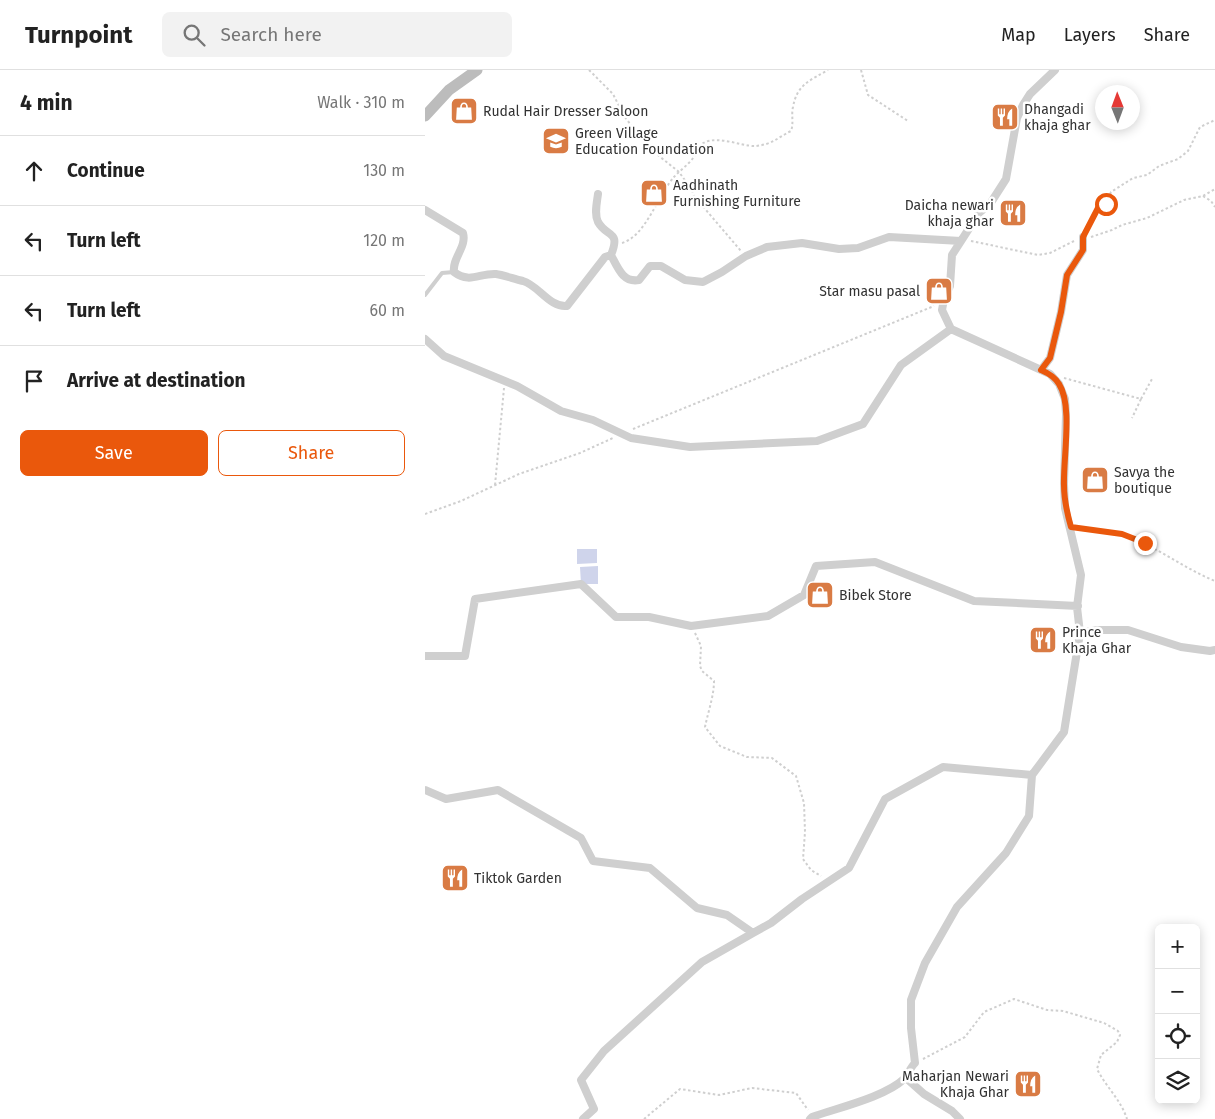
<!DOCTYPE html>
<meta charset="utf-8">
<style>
:root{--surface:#fff;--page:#f2f2f2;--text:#222;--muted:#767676;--line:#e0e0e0;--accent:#ea580c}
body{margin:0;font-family:"Fira Sans",sans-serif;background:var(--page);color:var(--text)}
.controls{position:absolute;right:15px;bottom:15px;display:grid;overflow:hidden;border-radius:8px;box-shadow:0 2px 12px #0003}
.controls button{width:45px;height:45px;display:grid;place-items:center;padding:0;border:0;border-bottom:1px solid var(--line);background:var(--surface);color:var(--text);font:25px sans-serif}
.compass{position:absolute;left:670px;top:15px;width:45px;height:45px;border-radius:50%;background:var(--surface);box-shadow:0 2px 12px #0003;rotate:359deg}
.stop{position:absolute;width:15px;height:15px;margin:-11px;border:4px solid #ea580c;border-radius:50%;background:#fff}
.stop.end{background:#ea580c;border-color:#fff;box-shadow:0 1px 5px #0008}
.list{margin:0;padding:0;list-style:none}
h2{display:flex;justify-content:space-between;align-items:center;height:65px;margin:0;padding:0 20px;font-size:21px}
h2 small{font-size:16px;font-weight:400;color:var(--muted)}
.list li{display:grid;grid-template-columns:32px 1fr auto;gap:15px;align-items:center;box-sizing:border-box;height:70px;padding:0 20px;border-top:1px solid var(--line)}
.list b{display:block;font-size:19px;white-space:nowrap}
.list em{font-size:16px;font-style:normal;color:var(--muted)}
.actions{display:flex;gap:10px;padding:15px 20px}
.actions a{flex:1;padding:11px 0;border:1px solid var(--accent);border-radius:8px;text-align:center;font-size:18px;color:var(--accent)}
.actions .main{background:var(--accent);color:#fff}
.icon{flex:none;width:28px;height:28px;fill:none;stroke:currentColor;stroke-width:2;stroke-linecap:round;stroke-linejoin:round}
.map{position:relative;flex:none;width:790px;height:1049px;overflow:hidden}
header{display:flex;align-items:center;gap:30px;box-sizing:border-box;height:70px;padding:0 25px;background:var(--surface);border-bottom:1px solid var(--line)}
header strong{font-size:24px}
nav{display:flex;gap:28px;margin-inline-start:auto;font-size:18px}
.search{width:350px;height:45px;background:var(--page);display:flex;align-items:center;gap:12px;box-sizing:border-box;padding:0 18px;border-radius:8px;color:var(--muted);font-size:19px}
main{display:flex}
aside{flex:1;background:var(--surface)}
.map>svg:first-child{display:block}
.water{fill:#cfd4eb}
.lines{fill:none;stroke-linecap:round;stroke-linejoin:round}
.path{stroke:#cfcfcf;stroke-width:2;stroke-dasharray:2.5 2.5;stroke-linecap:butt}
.lane{stroke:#cfcfcf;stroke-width:4}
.street{stroke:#cfcfcf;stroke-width:8}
.secondary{stroke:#bcbcbc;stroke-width:11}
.route{stroke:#ea580c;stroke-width:6}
.labels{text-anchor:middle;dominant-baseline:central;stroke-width:5;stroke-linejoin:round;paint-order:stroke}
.poi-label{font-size:14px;fill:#323232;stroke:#fff;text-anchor:start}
</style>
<header>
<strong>Turnpoint</strong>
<div class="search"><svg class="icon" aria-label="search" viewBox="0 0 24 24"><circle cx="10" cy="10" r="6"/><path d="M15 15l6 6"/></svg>Search here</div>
<nav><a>Map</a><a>Layers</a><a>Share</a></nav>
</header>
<main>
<aside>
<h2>4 min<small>Walk · 310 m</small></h2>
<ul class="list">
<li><svg class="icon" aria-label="ahead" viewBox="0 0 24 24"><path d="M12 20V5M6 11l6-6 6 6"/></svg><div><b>Continue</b></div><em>130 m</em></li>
<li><svg class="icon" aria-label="left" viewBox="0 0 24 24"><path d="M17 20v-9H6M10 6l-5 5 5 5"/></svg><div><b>Turn left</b></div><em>120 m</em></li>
<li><svg class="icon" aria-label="left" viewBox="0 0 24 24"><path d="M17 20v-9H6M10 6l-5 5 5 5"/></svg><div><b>Turn left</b></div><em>60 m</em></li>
<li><svg class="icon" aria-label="arrive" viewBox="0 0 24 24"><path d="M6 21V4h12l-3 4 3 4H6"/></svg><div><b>Arrive at destination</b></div></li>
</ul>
<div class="actions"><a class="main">Save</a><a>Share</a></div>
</aside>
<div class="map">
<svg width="790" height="1049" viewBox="0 0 790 1049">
<rect width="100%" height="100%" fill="#fff"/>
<path class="water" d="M152 479H172V493L152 494Z
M173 496V514H156L155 497Z"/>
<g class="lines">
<path class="path" d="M164 0 188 24 199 46 224 78 254 102 267 120 269 126 316 181
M436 0 443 25 483 51
M778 126 786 131 790 137
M662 161 673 138 681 134 686 122 708 108 722 105 734 96 753 89 763 81 775 57 790 50
M666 167 687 160 697 155 722 148 759 130 778 126 790 119
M546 171 613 185 625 183 649 171
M197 173C221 166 233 125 249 107 255 100 265 94 270 85 271 83 271 80 273 78 285 61 316 77 331 76 348 74 352 68 366 61 369 53 366 45 368 37 372 14 386 10 403 0
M639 308 716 329 707 348
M716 329 727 309
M208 359 509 236
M70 415 79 318
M0 444 36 431 94 404 155 383 188 368
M653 459C666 461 688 461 699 465 731 476 758 498 790 511
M270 563 276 576 275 596 277 601 289 611C289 626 283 642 280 657L295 676 322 687 347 688 371 706 379 733 380 762 378 789 386 800 396 806
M498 989 540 967 559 942 589 929 622 940 638 941 679 953 693 961 695 965 692 972 676 985 672 999C681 1017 696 1030 702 1049
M219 1049 255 1019 294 1025 327 1018 371 1023 383 1040"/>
<path class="lane" d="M0 225 17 203 29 202"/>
<path class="street" d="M173 124C172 132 169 144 173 152 182 168 196 160 186 185
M0 140 38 163C42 177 27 188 29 202 45 214 54 203 71 204 79 205 89 209 98 211 113 215 125 238 142 236L180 187 186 185C193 198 198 213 214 210L225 196H236L260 210 278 212 297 202 321 186 342 177 377 173 414 179 433 178 464 167 536 171 554 143 565 134 581 109 592 48 598 35 605 24 630 0
M536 171 527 185 525 216 519 229 517 240 526 259 625 304 634 314 640 329 641 344 639 414 640 438 656 505 652 537 655 563
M0 269 19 286 92 316 136 341 168 350 206 368 265 377 392 371 438 354 476 295 526 259
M616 300 625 288 636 242 642 205 658 180V167
M0 586H40L50 529 156 514 191 547H224L266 556 343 546 379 525 391 496 450 492 549 531 653 536
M0 720 21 729 73 720 156 768 168 791 225 798 272 838 302 845 328 863 346 853 377 829 424 798 460 729 518 697 607 705
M481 1008 499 1024 527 1041 535 1049
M158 1049 169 1039 156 1010 179 981 277 892 328 863
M385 1049 387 1047C412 1038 460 1027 479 1009 483 1005 485 998 490 993L486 958V930L500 893 532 837 581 783 604 746 607 705 639 662 655 563 673 560H703L756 577 785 581 790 580"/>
<path class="secondary" d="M0 46 24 20 52 0"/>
</g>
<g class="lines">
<path class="route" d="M681 134 673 138 658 167V180L642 205 636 242 625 288 616 300C623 303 630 307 634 314 648 335 638 389 639 415 639 430 642 443 646 457L697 464 720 473"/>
</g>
<defs>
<g id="shop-square" transform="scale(1.4375)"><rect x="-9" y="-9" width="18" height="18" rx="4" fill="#d97b44" stroke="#fff"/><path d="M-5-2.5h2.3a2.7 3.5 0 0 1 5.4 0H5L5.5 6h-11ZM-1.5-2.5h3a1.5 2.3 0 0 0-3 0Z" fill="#fff"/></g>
<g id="restaurant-square" transform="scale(1.4375)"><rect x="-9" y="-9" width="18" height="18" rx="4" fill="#d97b44" stroke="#fff"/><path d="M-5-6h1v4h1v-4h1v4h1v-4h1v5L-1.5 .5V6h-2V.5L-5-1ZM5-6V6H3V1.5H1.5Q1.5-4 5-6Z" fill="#fff"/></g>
<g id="school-square" transform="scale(1.4375)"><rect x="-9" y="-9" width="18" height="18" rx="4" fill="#d97b44" stroke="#fff"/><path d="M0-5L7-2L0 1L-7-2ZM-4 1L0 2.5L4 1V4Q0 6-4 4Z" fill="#fff"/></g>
</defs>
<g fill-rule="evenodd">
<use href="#shop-square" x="39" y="41"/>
<use href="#restaurant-square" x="580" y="47"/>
<use href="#school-square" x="131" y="71"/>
<use href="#shop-square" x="229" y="123"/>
<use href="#restaurant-square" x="588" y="143"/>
<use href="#shop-square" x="514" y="221"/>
<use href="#shop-square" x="670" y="410"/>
<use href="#shop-square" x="395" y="525"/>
<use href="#restaurant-square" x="618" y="570"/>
<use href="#restaurant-square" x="30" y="808"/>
<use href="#restaurant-square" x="603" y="1014"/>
</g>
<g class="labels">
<g class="poi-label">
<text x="599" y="39">Dhangadi<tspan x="599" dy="16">khaja ghar</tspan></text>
<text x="58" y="41">Rudal Hair Dresser Saloon</text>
<text x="150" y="63">Green Village<tspan x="150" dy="16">Education Foundation</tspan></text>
<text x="248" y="115">Aadhinath<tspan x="248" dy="16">Furnishing Furniture</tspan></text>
<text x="569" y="135" text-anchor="end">Daicha newari<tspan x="569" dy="16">khaja ghar</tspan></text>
<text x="495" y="221" text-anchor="end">Star masu pasal</text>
<text x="689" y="402">Savya the<tspan x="689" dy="16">boutique</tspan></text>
<text x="414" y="525">Bibek Store</text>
<text x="637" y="562">Prince<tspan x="637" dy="16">Khaja Ghar</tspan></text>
<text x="49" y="808">Tiktok Garden</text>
<text x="584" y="1006" text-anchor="end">Maharjan Newari<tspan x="584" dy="16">Khaja Ghar</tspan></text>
</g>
</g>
</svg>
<div class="controls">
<button>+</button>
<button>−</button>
<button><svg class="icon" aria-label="locate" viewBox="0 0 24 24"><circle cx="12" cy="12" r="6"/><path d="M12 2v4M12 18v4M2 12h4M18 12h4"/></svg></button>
<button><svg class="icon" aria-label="layers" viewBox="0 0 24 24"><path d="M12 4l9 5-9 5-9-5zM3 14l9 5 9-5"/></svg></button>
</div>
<svg class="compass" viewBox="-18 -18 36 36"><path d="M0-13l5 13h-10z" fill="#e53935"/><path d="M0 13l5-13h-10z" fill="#767676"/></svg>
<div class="stop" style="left:681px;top:134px"></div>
<div class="stop end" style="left:720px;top:473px"></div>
</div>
</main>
